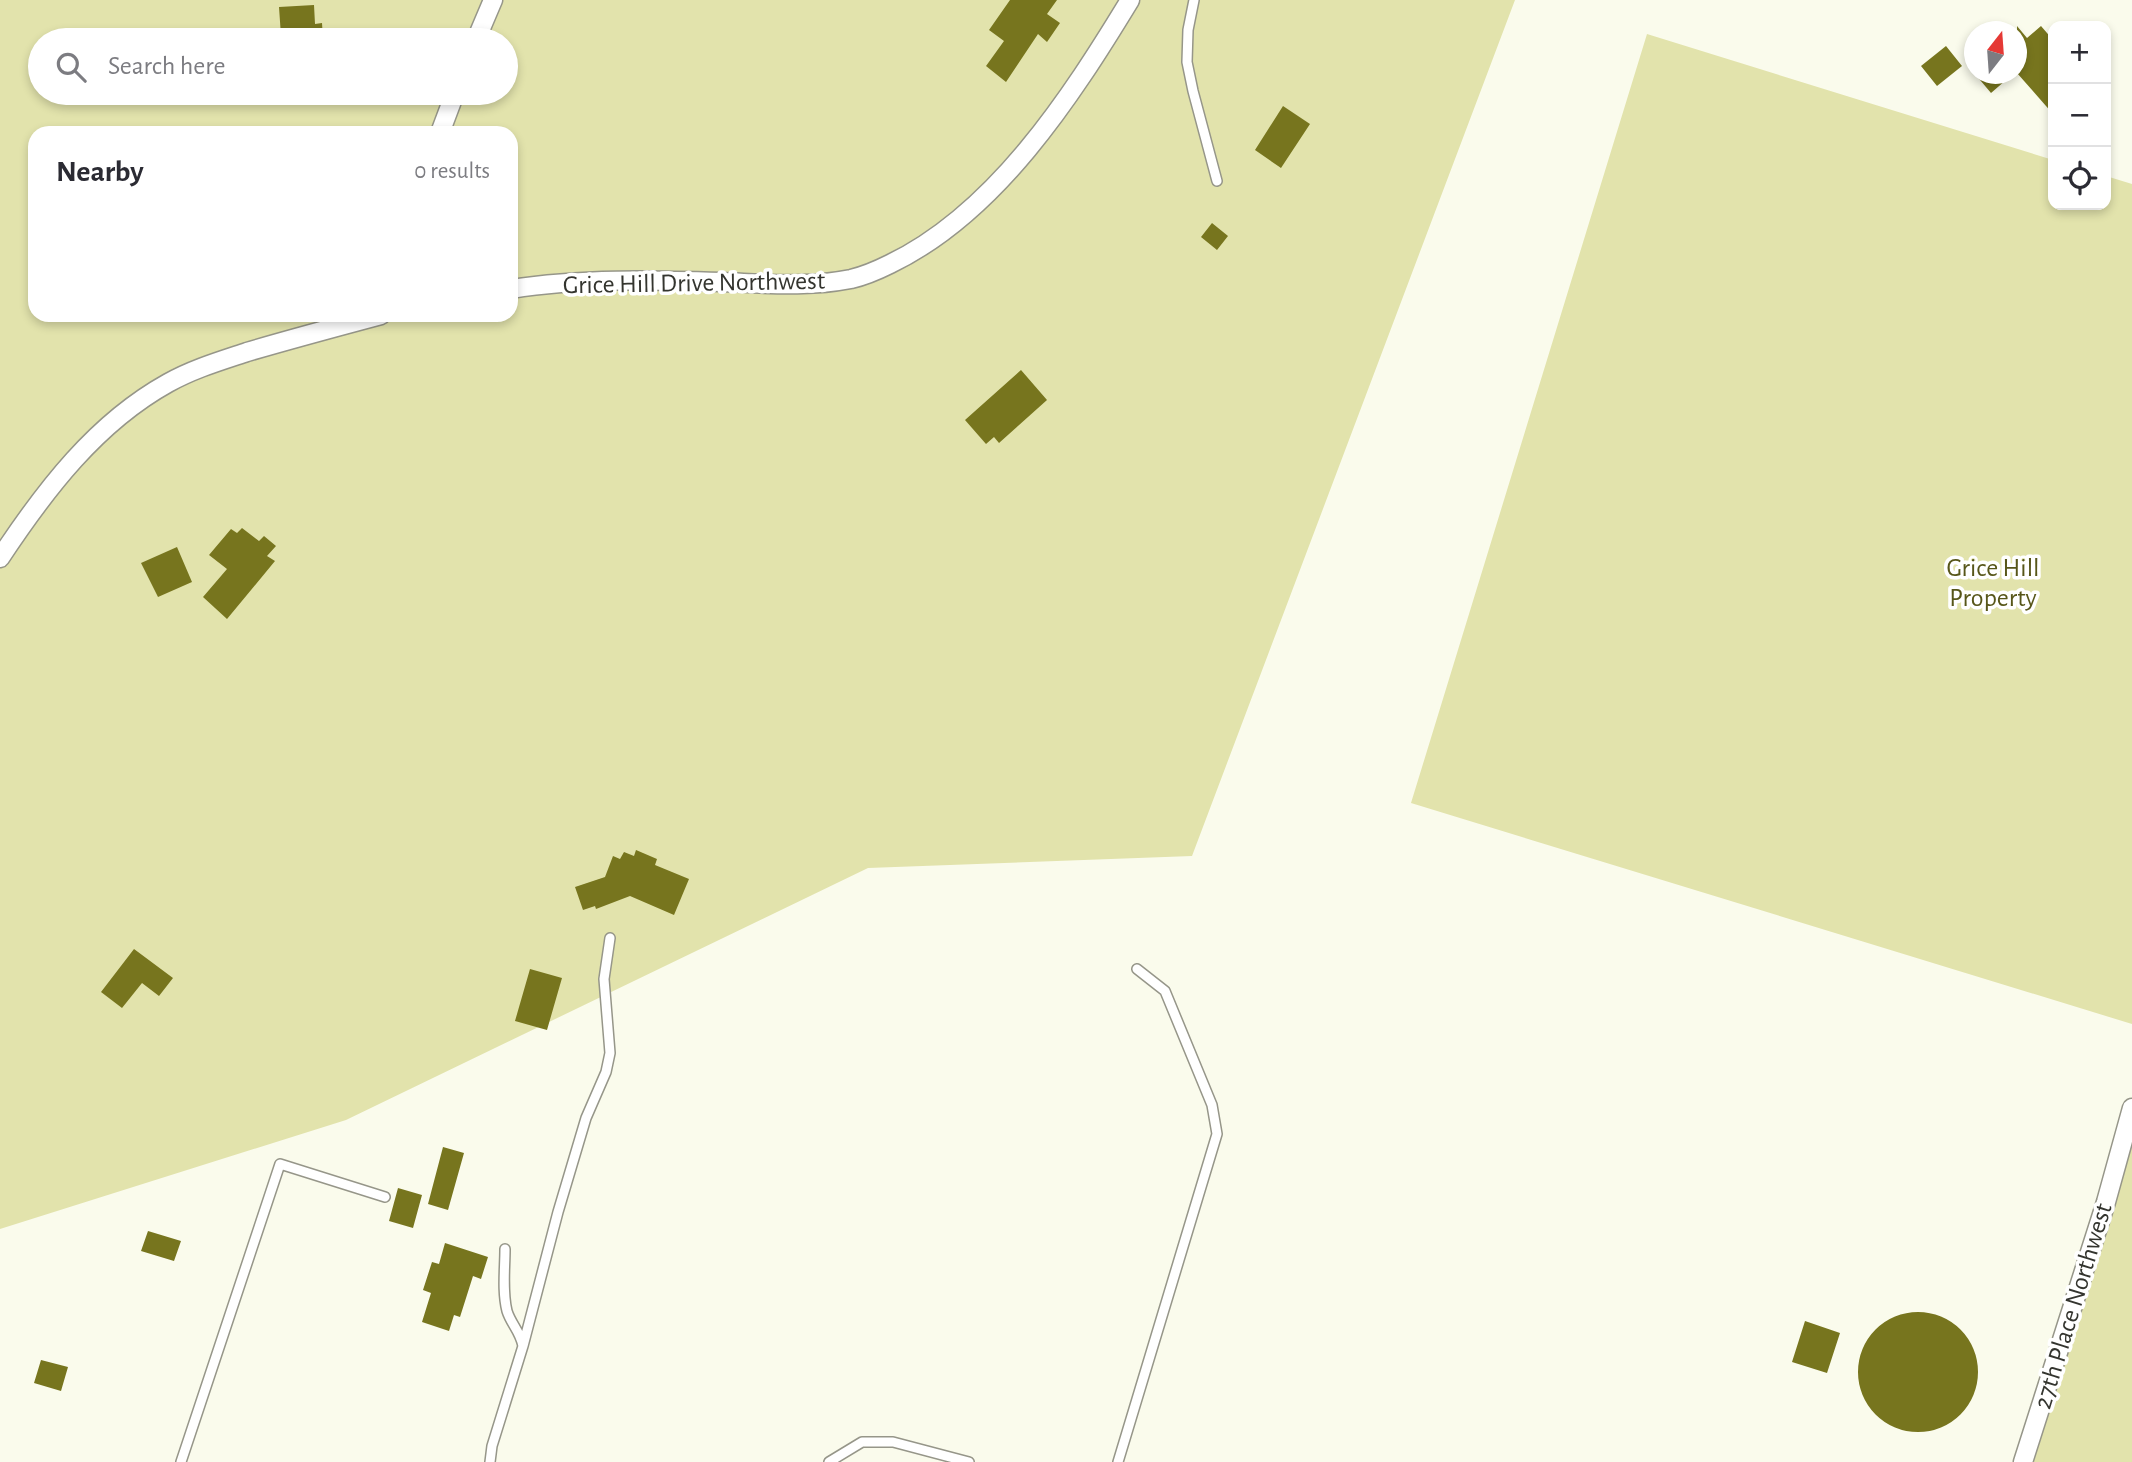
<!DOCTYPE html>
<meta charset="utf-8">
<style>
:root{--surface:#fff;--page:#f7f7f7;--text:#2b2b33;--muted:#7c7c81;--line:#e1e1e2}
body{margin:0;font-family:"Alegreya Sans",sans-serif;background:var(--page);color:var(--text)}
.controls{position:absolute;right:21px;top:21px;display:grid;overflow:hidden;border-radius:14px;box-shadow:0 4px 10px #0003}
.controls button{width:63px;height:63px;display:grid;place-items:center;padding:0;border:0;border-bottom:2px solid var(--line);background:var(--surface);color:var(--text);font:35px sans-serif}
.compass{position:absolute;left:1964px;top:21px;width:63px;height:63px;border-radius:50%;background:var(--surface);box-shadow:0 4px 10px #0003;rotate:17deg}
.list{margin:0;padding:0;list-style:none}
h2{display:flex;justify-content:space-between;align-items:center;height:91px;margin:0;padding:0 28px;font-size:30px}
h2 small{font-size:23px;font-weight:400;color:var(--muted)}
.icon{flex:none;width:38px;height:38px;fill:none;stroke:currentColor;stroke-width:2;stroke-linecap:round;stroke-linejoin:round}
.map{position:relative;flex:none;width:2132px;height:1462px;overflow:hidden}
.search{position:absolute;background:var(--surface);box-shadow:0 4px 10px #0003;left:28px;top:28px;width:490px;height:77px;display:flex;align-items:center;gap:18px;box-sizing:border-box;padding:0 24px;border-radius:38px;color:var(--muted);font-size:26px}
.panel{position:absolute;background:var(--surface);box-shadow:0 4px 10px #0003;left:28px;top:126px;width:490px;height:196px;border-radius:21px}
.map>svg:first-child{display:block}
.green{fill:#e2e3ac;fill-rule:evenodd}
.building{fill:#77751e}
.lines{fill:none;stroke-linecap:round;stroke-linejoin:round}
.lane-casing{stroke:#969689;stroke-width:12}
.street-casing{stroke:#969689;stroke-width:21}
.lane{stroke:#fff;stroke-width:9}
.street{stroke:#fff;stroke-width:18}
.labels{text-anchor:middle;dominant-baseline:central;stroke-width:7;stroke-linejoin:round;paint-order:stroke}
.street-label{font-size:26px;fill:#34352f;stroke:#fff}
.park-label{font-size:26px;fill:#575619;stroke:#fff}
</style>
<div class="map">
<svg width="2132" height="1462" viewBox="0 0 2132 1462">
<rect width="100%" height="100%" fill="#fafbec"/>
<path class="green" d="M0 0H1515L1192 856 868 868 346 1120 0 1229ZM40 40H506V93H40ZM35 133H511V315H35Z
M1647 34 2053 160V205H2106V176L2132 184V1024L1411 803Z
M2132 1103V1462H2021Z"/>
<path class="building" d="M1010 0H1057L1047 14 1060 23 1047 42 1038 34 1006 82 986 66 1004 41 989 30Z
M314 5 315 24 322 23 323 39 284 40V36H281L279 7Z
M2017 26 2027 38 2041 26 2053 40V114L2017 73Z
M1946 46 1962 66 1937 86 1921 66Z
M1975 74H2013L1991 93Z
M1283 106 1310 124 1281 168 1255 150Z
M1212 223 1228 236 1217 250 1201 237Z
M1021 370 1047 400 999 443 994 437 986 444 965 420Z
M242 528 259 541 264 536 276 546 267 556 275 561 227 619 203 597 227 569 209 555 231 529 237 533Z
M177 547 192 582 158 597 141 563Z
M636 850 657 859 655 865 689 879 674 915 630 896 596 909 595 906 583 910 575 887 605 877 613 856 620 859 624 852 634 856Z
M134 949 173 978 159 996 142 983 122 1008 101 992Z
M530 969 562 978 547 1030 515 1021Z
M443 1147 464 1153 448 1210 428 1204Z
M398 1188 422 1195 413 1228 389 1221Z
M148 1231 181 1241 174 1261 141 1251Z
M445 1243 488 1257 481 1279 473 1276 460 1317 454 1315 449 1331 422 1322 431 1293 423 1290 432 1262 439 1264Z
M1858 1372a60 60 0 1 1 120 0a60 60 0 1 1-120 0Z
M1805 1321 1840 1333 1827 1373 1792 1362Z
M41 1360 68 1367 61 1391 34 1383Z"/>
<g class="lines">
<g class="lane-casing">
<path id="lane" d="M1194 0 1188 30 1187 62 1193 91 1217 181
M523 1346 558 1212 586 1118 606 1072 610 1053 604 979 610 938
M181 1462 280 1164 385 1197
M490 1462 492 1446 523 1346C520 1331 511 1324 507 1311 502 1291 505 1269 505 1249
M829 1462 862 1442H893L969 1462
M1118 1462 1217 1134 1212 1105 1165 991 1137 969"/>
</g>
<g class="street-casing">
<path id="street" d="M476 40 493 0
M440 133 455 93
M511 289C581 278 653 280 723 282 750 283 777 285 803 284 819 284 835 282 851 279 864 276 878 270 890 264 996 213 1071 97 1130 0
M0 558C45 490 96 423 168 383 193 369 220 361 247 352 291 339 336 327 381 315
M2023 1462 2106 1202 2132 1108"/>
</g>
<use href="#lane" class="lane"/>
<use href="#street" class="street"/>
</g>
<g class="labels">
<g class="street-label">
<text transform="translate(694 283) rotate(-1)">Grice Hill Drive Northwest</text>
<text transform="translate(2073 1306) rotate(-73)">27th Place Northwest</text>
</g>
<g class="park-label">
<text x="1993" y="568">Grice Hill<tspan x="1993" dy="30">Property</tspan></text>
</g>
</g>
</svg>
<div class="controls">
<button>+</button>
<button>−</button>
<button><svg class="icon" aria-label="locate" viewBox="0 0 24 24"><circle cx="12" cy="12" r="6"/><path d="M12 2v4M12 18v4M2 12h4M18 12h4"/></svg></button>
</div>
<svg class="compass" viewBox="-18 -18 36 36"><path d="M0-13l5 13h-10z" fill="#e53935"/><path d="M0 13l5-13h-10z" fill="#7c7c81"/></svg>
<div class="search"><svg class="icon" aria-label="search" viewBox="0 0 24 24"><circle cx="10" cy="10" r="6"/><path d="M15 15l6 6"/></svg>Search here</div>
<section class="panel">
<h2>Nearby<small>0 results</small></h2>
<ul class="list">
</ul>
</section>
</div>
